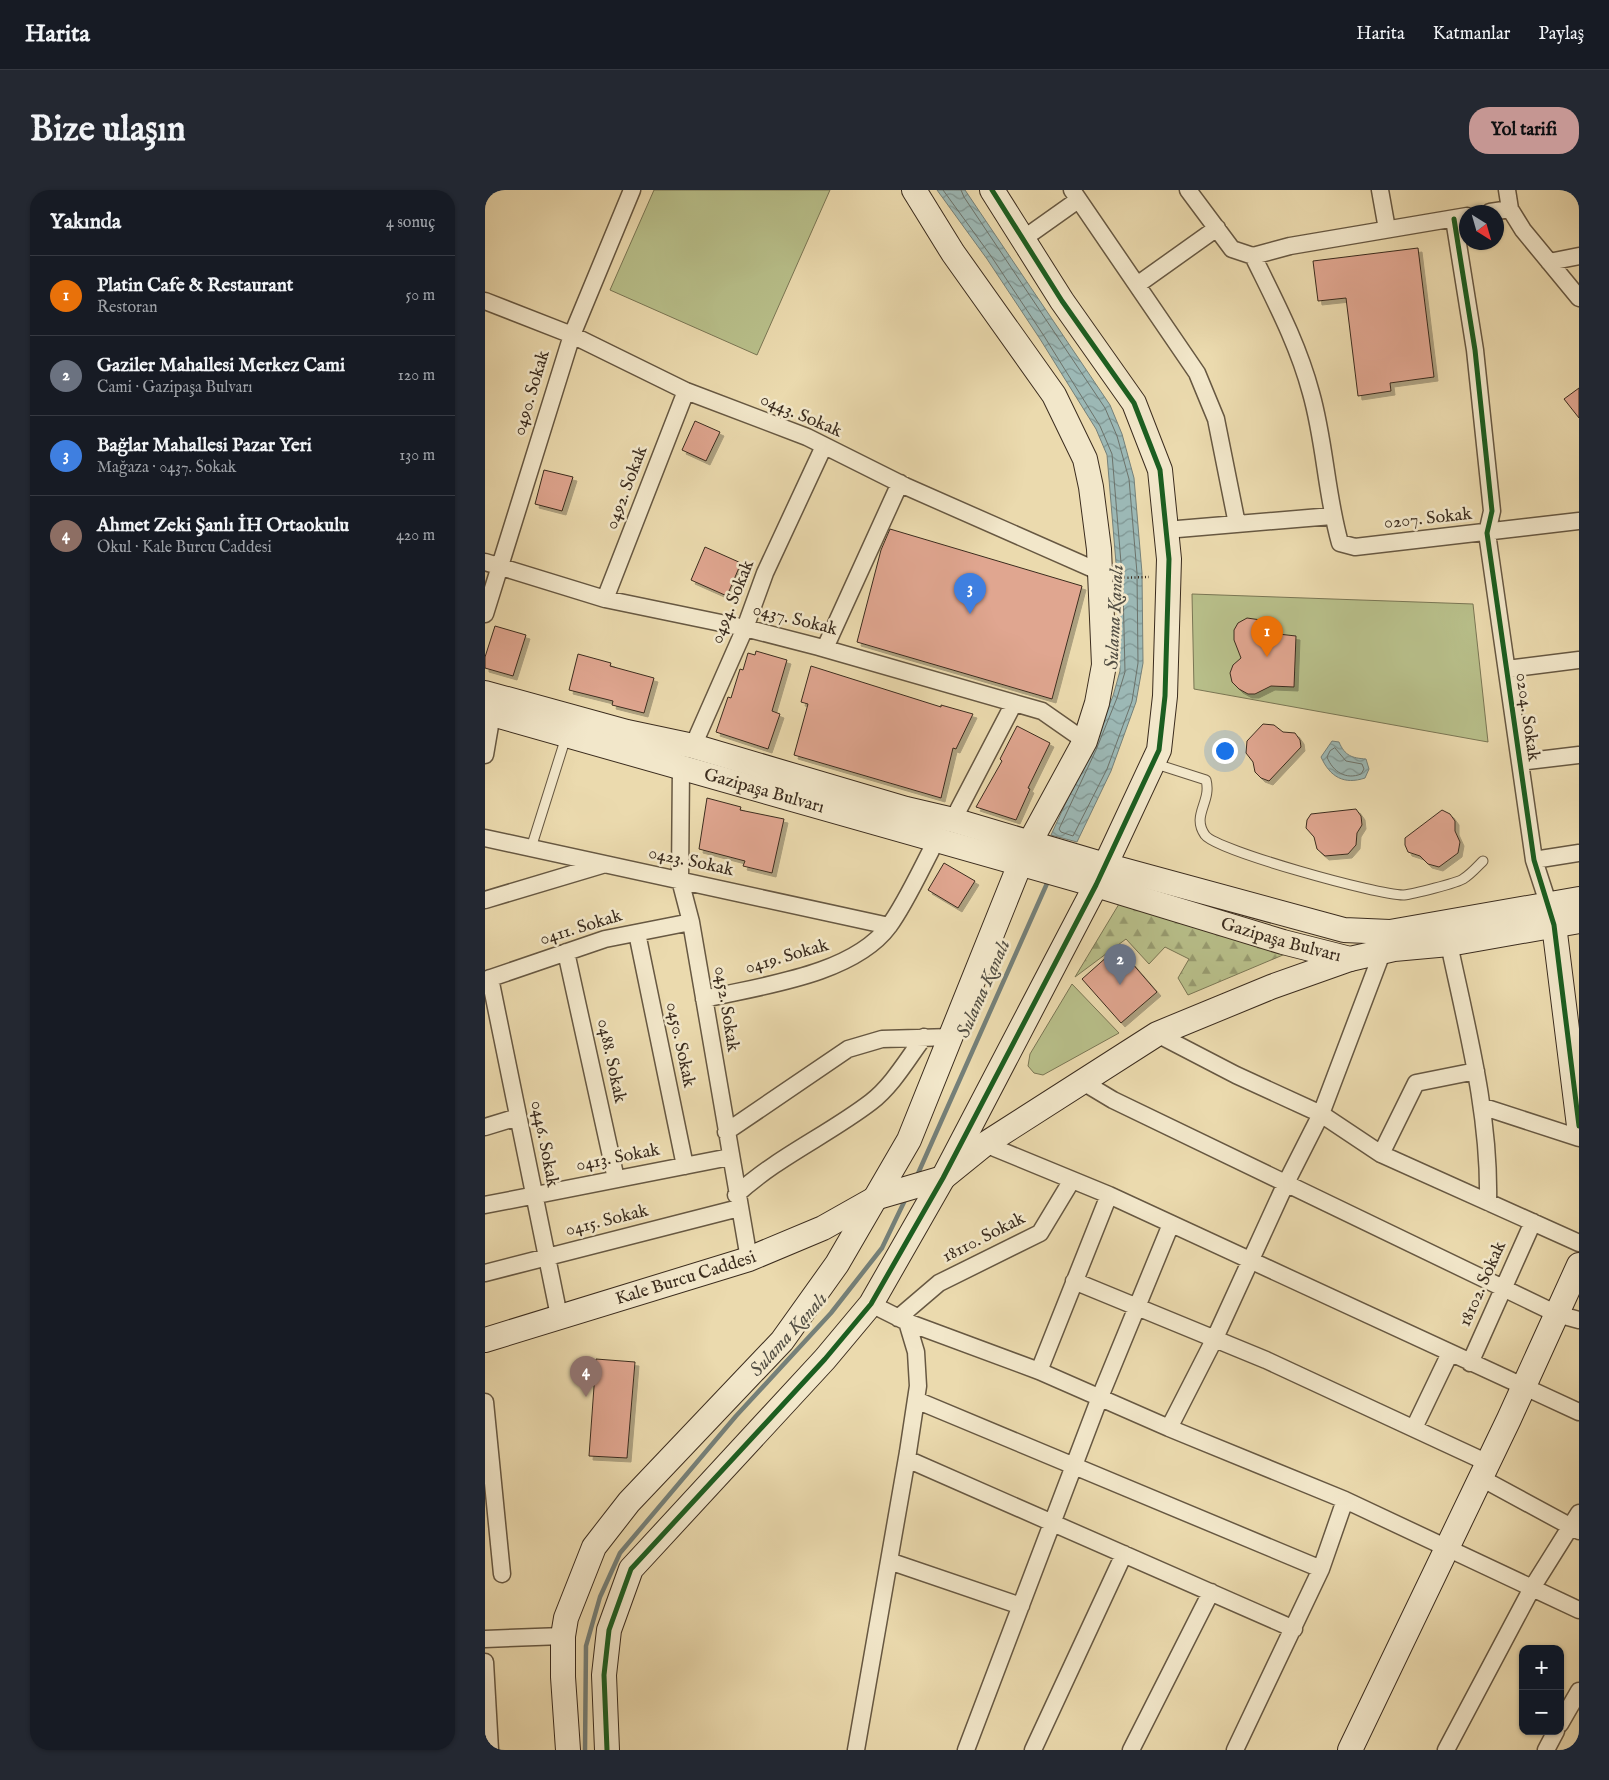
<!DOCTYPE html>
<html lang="tr">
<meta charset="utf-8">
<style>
:root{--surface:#171b24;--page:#242831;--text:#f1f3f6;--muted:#9ea1a6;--line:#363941;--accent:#c59692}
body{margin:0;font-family:"IM FELL English",serif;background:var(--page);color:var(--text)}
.controls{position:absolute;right:15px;bottom:15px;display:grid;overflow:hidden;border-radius:10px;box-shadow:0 1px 4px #0004}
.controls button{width:45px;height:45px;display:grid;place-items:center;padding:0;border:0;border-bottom:1px solid var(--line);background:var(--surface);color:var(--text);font:25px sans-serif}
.compass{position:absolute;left:974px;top:15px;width:45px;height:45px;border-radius:50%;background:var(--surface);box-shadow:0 1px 4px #0004;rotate:143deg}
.you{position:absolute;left:739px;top:560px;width:18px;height:18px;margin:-12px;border:4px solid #fff;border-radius:50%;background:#1a73e8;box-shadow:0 0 0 8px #1a73e833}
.badge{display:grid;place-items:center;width:32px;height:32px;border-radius:50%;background:var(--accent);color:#fff;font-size:16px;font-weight:700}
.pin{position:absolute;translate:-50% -41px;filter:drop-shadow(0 1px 2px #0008)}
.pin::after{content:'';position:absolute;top:26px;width:18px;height:15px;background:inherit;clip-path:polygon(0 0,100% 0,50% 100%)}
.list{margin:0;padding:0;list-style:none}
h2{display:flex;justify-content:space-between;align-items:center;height:65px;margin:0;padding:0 20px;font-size:21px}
h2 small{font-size:16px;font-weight:400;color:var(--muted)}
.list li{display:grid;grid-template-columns:32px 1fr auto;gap:15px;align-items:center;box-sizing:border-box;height:80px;padding:0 20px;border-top:1px solid var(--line)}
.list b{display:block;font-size:19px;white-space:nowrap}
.list p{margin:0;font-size:16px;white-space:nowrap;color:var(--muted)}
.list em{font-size:16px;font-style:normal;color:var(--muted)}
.map{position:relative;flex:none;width:1094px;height:1560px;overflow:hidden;border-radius:20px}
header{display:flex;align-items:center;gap:30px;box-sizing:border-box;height:70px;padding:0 25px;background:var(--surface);border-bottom:1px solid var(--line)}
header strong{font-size:24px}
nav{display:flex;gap:28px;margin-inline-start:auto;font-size:18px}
.intro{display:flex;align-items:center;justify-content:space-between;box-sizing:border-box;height:120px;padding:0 30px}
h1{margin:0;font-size:35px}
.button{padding:12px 22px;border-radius:20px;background:var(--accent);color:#111;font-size:18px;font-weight:700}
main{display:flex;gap:30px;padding:0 30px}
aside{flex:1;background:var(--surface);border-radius:20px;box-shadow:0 1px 4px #0004}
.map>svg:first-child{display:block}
.forest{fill:url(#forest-firs);stroke:#7a7654}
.park{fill:#b8bf8a;stroke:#7a7654}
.water{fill:url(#water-waves);stroke:#758079}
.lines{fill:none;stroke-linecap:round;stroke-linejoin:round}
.shore{stroke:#6c726a;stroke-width:1}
.stream{stroke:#758079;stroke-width:4.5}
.building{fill:#e0a690;stroke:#3b2c1e;filter:url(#shadow)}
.lane-casing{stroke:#675842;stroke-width:11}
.street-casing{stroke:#675842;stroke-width:19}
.secondary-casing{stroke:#3b2c1e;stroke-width:26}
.path{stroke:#3b2c1e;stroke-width:2.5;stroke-dasharray:1 2.5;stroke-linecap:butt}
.lane{stroke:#f2e7ca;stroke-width:9}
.street{stroke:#f2e7ca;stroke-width:16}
.secondary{stroke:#f2e7ca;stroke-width:24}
.cycleway-casing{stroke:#f2e7ca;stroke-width:8}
.cycleway{stroke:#1b5e20;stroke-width:5}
.labels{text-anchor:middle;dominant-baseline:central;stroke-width:5;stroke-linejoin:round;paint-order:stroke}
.street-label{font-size:18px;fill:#3b2c1e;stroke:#f2e7ca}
.water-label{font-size:19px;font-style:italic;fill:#534f44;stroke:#f2e7ca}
</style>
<header>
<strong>Harita</strong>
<nav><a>Harita</a><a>Katmanlar</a><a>Paylaş</a></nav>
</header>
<div class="intro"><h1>Bize ulaşın</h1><a class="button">Yol tarifi</a></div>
<main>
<aside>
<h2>Yakında<small>4 sonuç</small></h2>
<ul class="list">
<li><span class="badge" style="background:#e8710a">1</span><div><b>Platin Cafe &amp; Restaurant</b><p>Restoran</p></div><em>50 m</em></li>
<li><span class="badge" style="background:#6b7280">2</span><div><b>Gaziler Mahallesi Merkez Cami</b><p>Cami · Gazipaşa Bulvarı</p></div><em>120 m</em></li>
<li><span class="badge" style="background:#3f7fe0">3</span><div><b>Bağlar Mahallesi Pazar Yeri</b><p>Mağaza · 0437. Sokak</p></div><em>130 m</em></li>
<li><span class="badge" style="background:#8d6e63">4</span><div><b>Ahmet Zeki Şanlı İH Ortaokulu</b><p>Okul · Kale Burcu Caddesi</p></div><em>420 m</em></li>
</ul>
</aside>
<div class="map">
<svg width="1094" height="1560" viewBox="0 0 1094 1560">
<defs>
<pattern id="forest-firs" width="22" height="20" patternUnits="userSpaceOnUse" patternTransform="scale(1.25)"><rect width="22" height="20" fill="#b8bf8a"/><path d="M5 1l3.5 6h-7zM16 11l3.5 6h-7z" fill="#979b70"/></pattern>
<pattern id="water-waves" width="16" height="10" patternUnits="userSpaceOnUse" patternTransform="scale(1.25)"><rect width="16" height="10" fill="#9cb8b5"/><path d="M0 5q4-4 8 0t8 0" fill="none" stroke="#809693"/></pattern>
<filter id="shadow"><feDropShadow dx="4" dy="4" stdDeviation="0" flood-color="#0004"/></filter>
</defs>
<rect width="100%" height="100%" fill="#ebdaae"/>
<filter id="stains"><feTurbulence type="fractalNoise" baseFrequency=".004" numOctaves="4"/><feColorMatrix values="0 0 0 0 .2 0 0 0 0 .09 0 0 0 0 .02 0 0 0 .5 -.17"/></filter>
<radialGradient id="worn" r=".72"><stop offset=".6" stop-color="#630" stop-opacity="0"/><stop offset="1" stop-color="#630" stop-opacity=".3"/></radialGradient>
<path class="forest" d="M634 714 805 762 703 805 693 788 704 769 680 757 664 774 641 749 590 787Z"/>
<path class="park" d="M169 0H345L272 165 125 100Z
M707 404 988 414 1003 552 709 499Z
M587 794 634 843 558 885 549 883 543 876 545 864Z"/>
<path class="water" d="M452 0H480L625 215 637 244 649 288 657 383 658 473 651 512 626 581 592 652 566 645 606 558 628 506 635 481 633 397 622 265 611 239 555 149 502 69Z
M847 551 854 552C860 566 867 568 881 569L884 579 880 588C859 595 845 587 836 567Z"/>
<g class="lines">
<path class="shore" d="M458 0 506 66 559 146 615 236 627 264 638 397 640 482 632 508 611 560 574 639 576 642 588 646 622 579 647 511 653 473 652 383 644 289 632 246 620 218 479 7 476 0
M850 558 861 571 877 574 879 579 876 584C861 590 848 582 842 567L845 561Z"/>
<path class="stream" d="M431 988 564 689
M100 1560 101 1456 115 1407 135 1363 251 1226 346 1123 397 1058 421 1008"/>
</g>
<path class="building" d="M933 58 949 187 905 193 906 201 873 206 861 108 833 111 828 71Z
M1094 198V228L1079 209Z
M210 231 235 242 221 271 197 260Z
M59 280 88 287 77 321 50 314Z
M405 339 597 396 567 509 372 452 396 360Z
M220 357 256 373 242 406 206 390Z
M762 428 776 430 793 438V444L811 446 809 497 786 496 770 504H763L754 499 747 492 745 483 748 475 756 468 749 450V440L753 433Z
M10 436 41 445 28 486 0 478V467Z
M271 461 302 470 287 521 295 524 283 559 231 542 243 507 246 508 255 479 258 480 263 463 270 465Z
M93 464 126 473 125 476 169 488 159 523 127 515 128 511 84 500Z
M326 476 456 517V515L488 524 471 559 468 558 456 608 309 565 323 514 316 512Z
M778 534 789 535 798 542 810 543 815 550 816 557 784 591 776 588 770 582 768 572 761 563 762 551Z
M532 536 565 553 543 598 545 599 531 630 491 617 517 571 515 569Z
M222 608 256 617 255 620 299 629 287 683 258 676 260 671 214 659Z
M871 619 876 626 877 635 872 643 871 655 863 664 840 666 832 659 829 647 821 638 822 630 826 624Z
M957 620 965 624 970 631V641L975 652 973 663 954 677 943 674 935 666 923 662 920 655V648Z
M459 673 490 691 473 718 443 700Z
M633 757 672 802 636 833 597 789Z
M111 1169 150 1172 142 1268 104 1266Z"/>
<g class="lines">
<g class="lane-casing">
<path id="lane" d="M668 573 721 590C727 612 706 625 720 645 730 660 895 706 919 705 928 704 972 693 978 689 985 685 992 677 998 671
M46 658 81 547"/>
</g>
<g class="street-casing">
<path id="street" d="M587 0 712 183 731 229 752 334
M703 0 747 59 768 66C790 111 813 154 826 203 840 252 841 304 855 353L870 357 1094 331
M895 0 902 39
M1022 0 1025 19 1038 40 1094 108
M1005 22 1025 19
M969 29 990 160 1007 321 1002 343 1049 670 1063 713
M538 49 593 10
M768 66 805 56 982 26
M1064 72 1094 66
M652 95 732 38
M0 111 87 145 201 201 322 247 420 296 615 382
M681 340 847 326
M0 372 120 409 260 438 334 457 557 521 600 551
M120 409 201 201
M0 424 87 145 147 0
M340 458 415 293
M1022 479 1094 470
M208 556 260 438 280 383 339 256
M0 565 7 524
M1035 572 1094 565
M196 575 195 690 206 732 264 1069
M468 630 529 513
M0 648 404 736
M1049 670 1094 663
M0 710 117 675
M152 743 200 976
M964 754C982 839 1005 924 1003 1012
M81 762 131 989
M5 788 74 1126
M0 790 120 749 206 732
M219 809C275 796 368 785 404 736 421 713 438 675 452 649
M672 844 751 885 836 924 896 964 1094 1053
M598 892 628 910 1072 1124 1094 1130
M999 917 1094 948
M0 937 33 927
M241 942 363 859 397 849 467 847
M500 954 624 1005 1094 1222
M896 964 931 893 991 881
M251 1005C292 967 343 945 386 912 408 895 423 868 439 847
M0 1015 245 967
M0 1083 254 1018
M589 1091 781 1170 1003 1273
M386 1114 422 1132 554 1181 684 1238 860 1310 1094 1420
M413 1128 454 1093 555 1043 587 990
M985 1173 1048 1032
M554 1181 624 1005
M431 1210 836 1379
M0 1212 17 1384
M684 1238 730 1148 801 993 836 924 897 763
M929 1238 965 1163
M422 1269 809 1439
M996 1288 1094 1341
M404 1371 536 1416
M0 1449 78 1446
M0 1472 5 1560
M1075 1534 1094 1501
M371 1560 423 1262 433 1196 431 1162 422 1132
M481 1560 615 1207 686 1034
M548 1560 639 1364
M646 1560 726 1402
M750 1560 836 1379 860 1310
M961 1560 1047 1398 1094 1323
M1061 1560 1071 1541"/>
</g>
<g class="secondary-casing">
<g id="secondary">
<path d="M429 0 468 63 569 205 600 269 606 297 614 359 619 475 612 513 600 551 545 652"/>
<path d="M0 503 142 542 208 556 421 619 468 630 620 675 859 740 905 742 1094 709"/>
<path id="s1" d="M0 522 611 695 798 752 865 769 909 759 964 754 1094 731"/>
<path d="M1065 720 1069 735 1094 936"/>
<path id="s2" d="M0 1150 264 1069 338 1038 393 1007 458 988 500 954 672 844 786 797 865 769"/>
<path d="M83 1560 78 1487V1446L81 1428 109 1357 144 1312 297 1151 352 1074 424 950 535 674"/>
<path d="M122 1560 119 1485 124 1440 146 1379 340 1169 386 1114 458 988 611 695 674 560 680 506 684 369 675 280 649 213 577 111 507 0"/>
<path d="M865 1560 1024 1229 1094 1075"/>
</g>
</g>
<path class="path" d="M632 388 664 387"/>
<use href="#lane" class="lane"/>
<use href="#street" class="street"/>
<use href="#secondary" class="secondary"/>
<g class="cycleway-casing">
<path id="cycleway" d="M969 29 990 160 1007 321 1002 343 1049 670 1069 735 1094 936
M122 1560 119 1485 124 1440 146 1379 340 1169 386 1114 458 988 611 695 674 560 680 506 684 369 675 280 649 213 577 111 507 0"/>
</g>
<use href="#cycleway" class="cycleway"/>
</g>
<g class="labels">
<g class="street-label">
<text transform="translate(47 203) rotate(-73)">0490. Sokak</text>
<text transform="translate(316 226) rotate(23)">0443. Sokak</text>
<text transform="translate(142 298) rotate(-69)">0492. Sokak</text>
<text transform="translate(943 329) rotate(-6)">0207. Sokak</text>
<text transform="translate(248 412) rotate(-68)">0494. Sokak</text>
<text transform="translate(310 430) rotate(14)">0437. Sokak</text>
<text transform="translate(1042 527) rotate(82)">0204. Sokak</text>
<text stroke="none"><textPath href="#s1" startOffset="290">Gazipaşa Bulvarı</textPath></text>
<text transform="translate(206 672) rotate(12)">0423. Sokak</text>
<text transform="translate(96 738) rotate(-17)">0411. Sokak</text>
<text stroke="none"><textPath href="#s1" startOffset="828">Gazipaşa Bulvarı</textPath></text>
<text transform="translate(302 767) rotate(-16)">0419. Sokak</text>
<text transform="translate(241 819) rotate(81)">0452. Sokak</text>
<text transform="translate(195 855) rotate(78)">0450. Sokak</text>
<text transform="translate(126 871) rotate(78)">0488. Sokak</text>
<text transform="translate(59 954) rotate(79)">0446. Sokak</text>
<text transform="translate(133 968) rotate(-11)">0413. Sokak</text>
<text transform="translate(122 1031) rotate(-14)">0415. Sokak</text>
<text transform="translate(499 1048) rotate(-27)">18110. Sokak</text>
<text stroke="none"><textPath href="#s2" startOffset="210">Kale Burcu Caddesi</textPath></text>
<text transform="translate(998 1094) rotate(-66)">18102. Sokak</text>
</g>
<g class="water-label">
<text transform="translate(630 427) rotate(-87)">Sulama Kanalı</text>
<text transform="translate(499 799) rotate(-66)">Sulama Kanalı</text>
<text transform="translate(304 1145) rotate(-48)">Sulama Kanalı</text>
</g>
</g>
<rect width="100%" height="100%" filter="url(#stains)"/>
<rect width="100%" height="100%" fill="url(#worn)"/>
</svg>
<div class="controls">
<button>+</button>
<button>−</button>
</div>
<svg class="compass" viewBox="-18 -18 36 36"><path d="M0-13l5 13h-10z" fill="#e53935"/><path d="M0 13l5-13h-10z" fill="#9ea1a6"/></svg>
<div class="you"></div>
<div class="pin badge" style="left:782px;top:467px;background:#e8710a">1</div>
<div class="pin badge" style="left:635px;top:795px;background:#6b7280">2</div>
<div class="pin badge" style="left:485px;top:424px;background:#3f7fe0">3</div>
<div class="pin badge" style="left:101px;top:1207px;background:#8d6e63">4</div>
</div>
</main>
